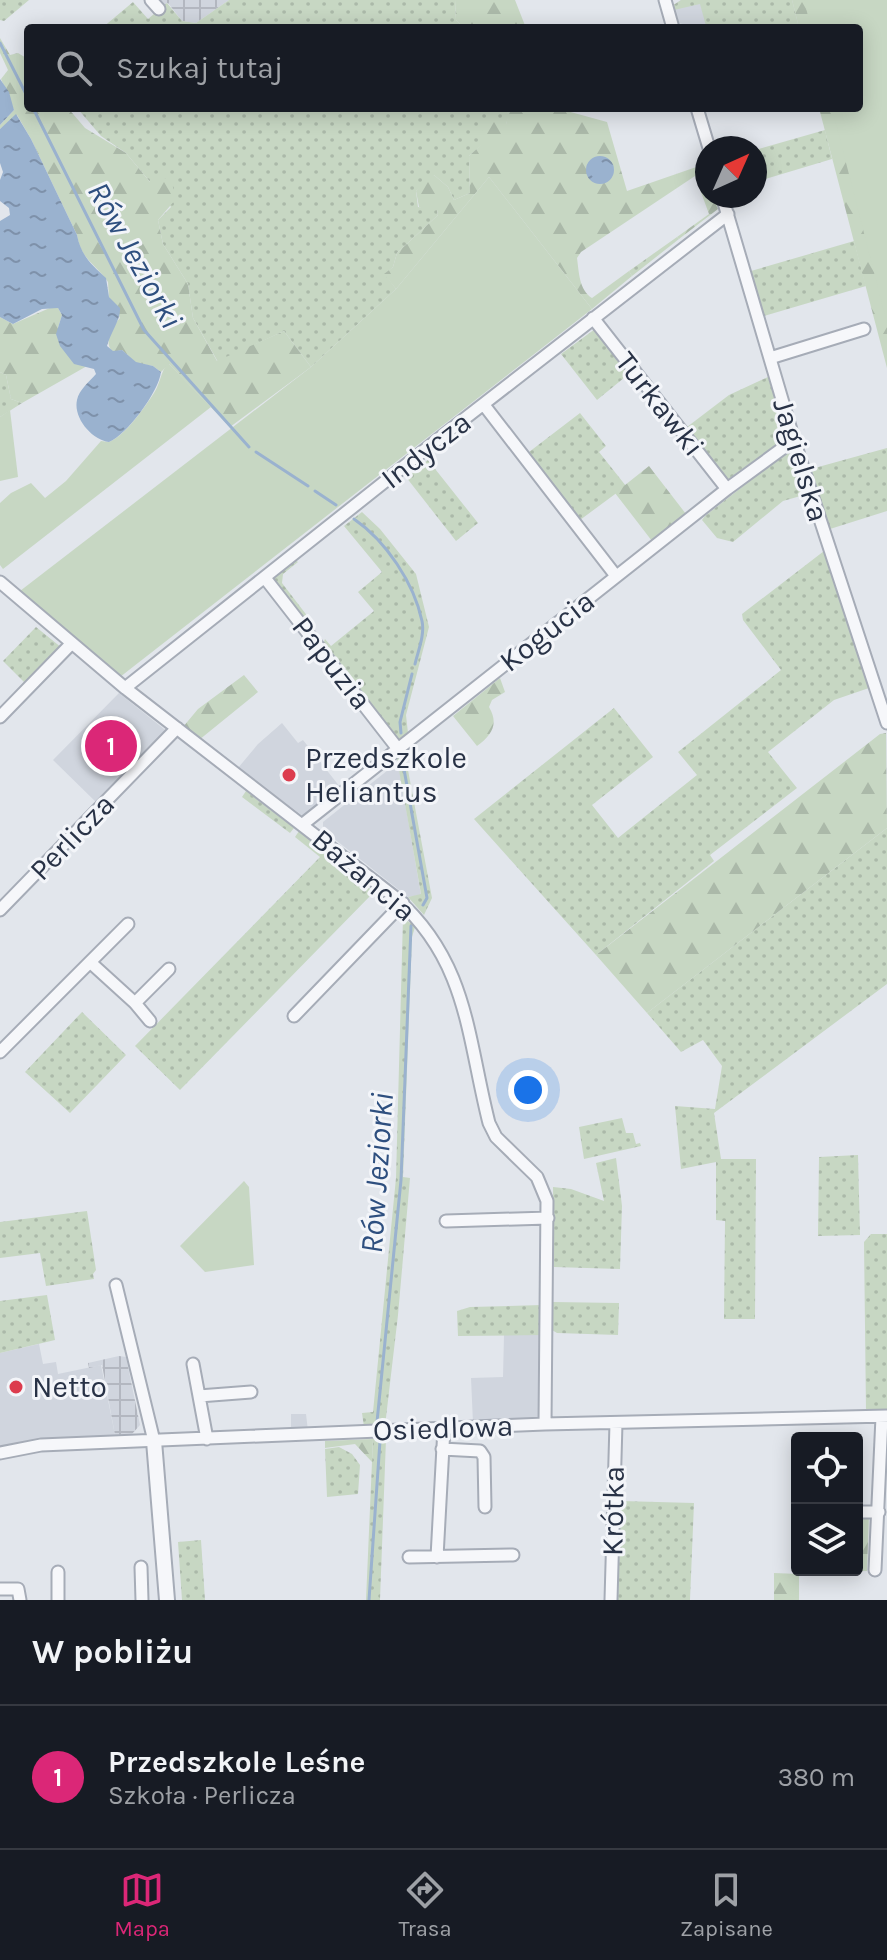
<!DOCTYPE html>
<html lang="pl">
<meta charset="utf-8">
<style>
:root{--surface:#171b24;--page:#20242c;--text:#f1f3f6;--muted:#9ea1a6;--line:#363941;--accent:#db2777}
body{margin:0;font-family:Karla,sans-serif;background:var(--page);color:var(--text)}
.controls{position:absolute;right:24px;bottom:24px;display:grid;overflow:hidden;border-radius:8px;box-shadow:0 4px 20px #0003}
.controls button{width:72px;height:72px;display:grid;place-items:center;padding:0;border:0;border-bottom:2px solid var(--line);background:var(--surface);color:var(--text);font:40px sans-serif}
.compass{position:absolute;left:695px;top:136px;width:72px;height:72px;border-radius:50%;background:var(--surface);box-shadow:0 4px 20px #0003;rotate:45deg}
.you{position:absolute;left:528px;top:1090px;width:28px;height:28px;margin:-20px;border:6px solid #fff;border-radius:50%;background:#1a73e8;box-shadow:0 0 0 12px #1a73e833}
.badge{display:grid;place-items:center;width:52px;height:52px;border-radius:50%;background:var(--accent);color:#fff;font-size:26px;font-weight:700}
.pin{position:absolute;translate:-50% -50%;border:4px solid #fff;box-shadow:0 2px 8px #0006}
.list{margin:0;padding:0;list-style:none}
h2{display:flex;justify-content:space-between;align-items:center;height:104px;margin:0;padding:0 32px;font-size:34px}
h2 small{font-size:26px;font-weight:400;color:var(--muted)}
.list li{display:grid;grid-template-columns:52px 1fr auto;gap:24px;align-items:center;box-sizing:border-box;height:144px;padding:0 32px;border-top:2px solid var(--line)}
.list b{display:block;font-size:30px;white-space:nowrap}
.list p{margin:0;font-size:26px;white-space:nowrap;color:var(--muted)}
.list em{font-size:26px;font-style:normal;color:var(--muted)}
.icon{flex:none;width:44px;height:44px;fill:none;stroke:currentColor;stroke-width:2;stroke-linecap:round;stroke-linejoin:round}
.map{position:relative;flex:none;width:887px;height:1600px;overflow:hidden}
.search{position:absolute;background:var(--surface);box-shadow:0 4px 20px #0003;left:24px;right:24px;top:24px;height:88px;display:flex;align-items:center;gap:20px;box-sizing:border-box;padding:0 28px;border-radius:8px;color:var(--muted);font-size:30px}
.sheet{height:248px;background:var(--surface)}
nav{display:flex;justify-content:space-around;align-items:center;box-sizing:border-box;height:112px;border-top:2px solid var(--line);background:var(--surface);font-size:22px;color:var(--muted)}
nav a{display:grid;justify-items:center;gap:4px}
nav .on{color:var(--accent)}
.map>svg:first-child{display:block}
.built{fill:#d0d5de}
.industrial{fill:url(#industrial-grid)}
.grass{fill:url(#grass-dots)}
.forest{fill:url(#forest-firs)}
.green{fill:#c7d7c3}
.water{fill:url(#water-ripples)}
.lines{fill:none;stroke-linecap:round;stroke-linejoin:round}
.stream{stroke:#9ab2cf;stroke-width:3}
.minor-casing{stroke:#a6acb7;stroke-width:15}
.tertiary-casing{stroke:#a6acb7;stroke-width:18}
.minor{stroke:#f6f7fa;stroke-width:11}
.tertiary{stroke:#f6f7fa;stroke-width:14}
.poi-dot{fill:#dc3c4e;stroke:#f3f5f9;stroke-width:3}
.labels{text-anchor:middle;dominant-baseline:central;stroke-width:6;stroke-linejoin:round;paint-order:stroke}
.street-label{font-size:30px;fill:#283246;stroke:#f3f5f9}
.poi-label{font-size:30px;fill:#283246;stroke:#f3f5f9;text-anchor:start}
.water-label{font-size:32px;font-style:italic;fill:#2e4f7f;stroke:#f3f5f9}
</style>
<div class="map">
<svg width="887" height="1600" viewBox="0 0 887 1600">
<defs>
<pattern id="industrial-grid" width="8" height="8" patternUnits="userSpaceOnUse" patternTransform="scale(2)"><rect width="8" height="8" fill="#d0d5de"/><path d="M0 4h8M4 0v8" fill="none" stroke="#b3b7c0"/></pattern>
<pattern id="grass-dots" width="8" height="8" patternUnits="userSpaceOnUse" patternTransform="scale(2)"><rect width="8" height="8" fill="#c7d7c3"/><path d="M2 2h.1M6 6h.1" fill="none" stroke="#abb9a9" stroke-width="1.8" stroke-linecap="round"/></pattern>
<pattern id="forest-firs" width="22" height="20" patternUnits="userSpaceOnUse" patternTransform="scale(2)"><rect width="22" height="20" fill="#c7d7c3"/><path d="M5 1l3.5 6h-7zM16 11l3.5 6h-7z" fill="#abb9a9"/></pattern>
<pattern id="water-ripples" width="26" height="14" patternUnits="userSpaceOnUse" patternTransform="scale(2)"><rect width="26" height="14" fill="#9ab2cf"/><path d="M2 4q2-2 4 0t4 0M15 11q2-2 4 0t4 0" fill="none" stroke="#7e91aa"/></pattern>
</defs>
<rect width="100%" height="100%" fill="#e2e6ec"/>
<path class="built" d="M681 0H792L799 28H684L683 24 678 23 672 6Z
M119 693 169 733 99 805 53 760Z
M282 723 298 743 303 740 340 787 303 816 238 768 258 744Z
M398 762 421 895 408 897 323 830V822Z
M504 1335H542L540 1342V1415L534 1421 520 1422 515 1419 511 1422 473 1423 471 1378 503 1377Z
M39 1344 43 1364 56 1362 58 1374 101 1365 115 1435 17 1443 0 1448V1353Z
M291 1414H306L308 1431 291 1432Z"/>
<path class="industrial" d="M160 0H229L196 23 182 21 168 3 164 5Z
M119 1356 126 1357 140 1425 132 1434 115 1435 102 1365 89 1368 88 1363Z"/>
<path class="grass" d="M0 0H29L4 21 0 20Z
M229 0H455L456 20 464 28H102L133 2 148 19 167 3 182 21 196 23Z
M681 0H792L799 28H699L706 26 700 4 674 10 672 6Z
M77 108H494L510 113 506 124 469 156 470 193 454 200 448 187 434 175 416 191 418 207 437 210 438 215 397 253 393 267 385 274 396 289 311 367 284 331 218 362 193 318 188 284 163 244 158 220 171 207 126 153 101 136Z
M825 130 832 159 755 182V150Z
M677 237 679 239 632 276 629 271Z
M854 241 866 286 764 316 751 271Z
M595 329 630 373 597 400 561 354Z
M0 372 6 375 11 399 22 403 0 417Z
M768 377 787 437 727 480 687 427 729 395Z
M580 413 606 446 599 452 626 486 580 520 529 452Z
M887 448V511L830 529 811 469Z
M789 450 804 495 783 501 733 542 717 538 702 520 705 516Z
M428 460 478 523 456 541 406 477Z
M362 512 380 529 416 574 429 627 406 715 408 733 399 739 323 644 325 639 331 646 374 611 358 592 382 572 344 526Z
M824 551 869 688 834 700 768 752 797 788 710 855 714 861 596 955 474 819 614 708 653 757 592 805 618 838 697 775 678 752 781 670 743 620 742 614Z
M295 560 298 562 283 574 282 583 315 626 311 629 273 578Z
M36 627 62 648 27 685 3 661Z
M405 754 432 898 424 915 408 897 421 894 397 759Z
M246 791 294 828 290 833 242 797Z
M887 828V984L714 1113 721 1159H756L755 1319H724L725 1221 716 1220V1162L681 1169 675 1106 715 1109 722 1066 703 1040 681 1052 647 1013Z
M299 831 374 892 180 1090 135 1046 320 857 295 837Z
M403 917 415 927 412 937 403 1177 410 1178 398 1315 385 1426 364 1427 362 1413 373 1412 396 1178Z
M82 1012 126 1055 70 1113 25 1072Z
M622 1118 626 1133H633L636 1144 640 1143 641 1146 584 1159 579 1127Z
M858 1155 860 1235 818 1236 819 1157Z
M616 1158 622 1206 620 1269 554 1267 553 1187 571 1189 604 1201 596 1163Z
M87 1211 96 1270 93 1274 94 1279 46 1286 40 1253 0 1258V1222Z
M871 1234H887V1410H866L864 1242Z
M47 1295 55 1340 0 1353V1301Z
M553 1302 619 1303 618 1335 557 1333 552 1330Z
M542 1305V1335L458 1336 457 1311 470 1307Z
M373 1439H386L380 1600H366Z
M339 1447 352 1454 360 1465 358 1494 327 1497 325 1449Z
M621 1501 694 1503 690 1600H618Z
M201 1540 205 1600H182L178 1542Z"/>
<path class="forest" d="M455 0H515L526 28H464L456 20Z
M792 0H887V368L819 108H859V28H799Z
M0 38 10 55 18 53 28 59V108H68L85 128 126 153 150 182 163 177 172 183 176 199 158 220 163 244 188 284 193 318 217 361 284 331 311 367 230 427 169 364 161 372 153 366 136 363 122 350 113 352C103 344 112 326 120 318L109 297 108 282C96 264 81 260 77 235L31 139 17 115 0 129V125L14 110 1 79 8 70 0 53Z
M494 108H556L607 122 627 191 705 164 707 196H715L718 209 679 239 677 237 709 214 695 176 581 252 577 258C579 272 579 290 592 298L629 271 632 276 592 309 489 177 396 289 384 274 393 267 397 253 438 215 437 210 426 211 419 207 416 191 428 176 434 175 448 187 454 200 470 193 469 156 481 145V132L491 120 506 124 509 113Z
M52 307 58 308 62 315 58 328 87 366 22 403 11 399 6 375 0 372V317L13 324Z
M649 466 686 514 652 541 615 493Z
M244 675 258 692 199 740 183 727 198 709Z
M500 678 505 692 492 700 489 707C499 724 492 735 477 746L453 716Z
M886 733 887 828 647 1013 596 955 880 734Z
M373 1439 372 1462 355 1444 325 1448V1441Z
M860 1515H869L867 1571 826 1572V1570H857V1523L860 1522Z
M774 1573 799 1574V1600H774Z"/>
<path class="green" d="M804 0H887V323L832 108H859V28H811Z
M489 177 592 309 120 677 20 591 311 367 396 289Z
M168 363 211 407 3 569 0 565V503L11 493 31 483 45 498 66 481 101 441 109 442C126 435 144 408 154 393 161 382 160 373 168 363Z
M10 410 18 477 0 481V417Z
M244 1181 249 1187 254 1265 205 1272 180 1246Z"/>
<path class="water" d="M0 79 9 92 14 110 0 125Z
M16 114 31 139 77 235C81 256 92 265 106 278L109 297 120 308C121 319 110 334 107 346L113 351 122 350 136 362 153 366 161 372C159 391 127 435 109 442 92 440 73 418 77 400 79 390 89 382 96 374L94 369 74 364 60 346 56 334 62 315 58 308 42 309 13 324 0 317V221L10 215 9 208 0 201V180L3 172 0 163V129Z
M586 170a14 14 0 1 1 28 0a14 14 0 1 1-28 0Z"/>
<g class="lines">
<path class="stream" d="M0 43 28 98
M33 108 144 330 249 447
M256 452 308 486
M315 491 336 505
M354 519C386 541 414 583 422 621 425 635 418 651 415 664
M401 733 400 722 412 674
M402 758 427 898 423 905
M377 1422 401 1180 411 926
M369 1600 380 1441"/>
<g class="minor-casing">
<path id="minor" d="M151 0 159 9
M665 0 673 28
M697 108 709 148
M722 196 794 440 887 723
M593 318 727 489
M770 358 864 329
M484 405 616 576
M265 578 398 749
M0 582 125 688 396 898C468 962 467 1036 489 1123L496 1137 537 1177 547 1201 545 1424
M125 688 441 437 728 214
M0 717 71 644
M303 824 727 489 794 440
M0 910 177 728
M91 963 135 1003 150 1021
M135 1003 169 969
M294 1016 403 903
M0 1052 128 924
M446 1221 548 1218
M116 1285 154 1441
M193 1364 207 1439
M199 1396 251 1392
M442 1449 480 1451 484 1457 485 1507
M0 1453 41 1445 545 1424 887 1416
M857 1512H879
M409 1557 513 1555
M437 1557 444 1428
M141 1567 142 1600
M875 1570 882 1417
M0 1589H18L20 1600
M58 1600V1572
M611 1600 616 1423"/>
</g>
<g class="tertiary-casing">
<path id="tertiary" d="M154 1441 167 1600"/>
</g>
<use href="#minor" class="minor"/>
<use href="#tertiary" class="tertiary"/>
</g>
<g class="poi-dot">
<circle cx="289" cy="775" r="8"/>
<circle cx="16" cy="1387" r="8"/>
</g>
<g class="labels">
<g class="street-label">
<text transform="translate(660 404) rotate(52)">Turkawki</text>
<text transform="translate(426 450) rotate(-38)">Indycza</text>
<text transform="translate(801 460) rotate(73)">Jagielska</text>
<text transform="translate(547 631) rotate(-38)">Kogucia</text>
<text transform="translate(332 663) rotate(52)">Papuzia</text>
<text transform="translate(72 837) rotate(-46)">Perlicza</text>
<text transform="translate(364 875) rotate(40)">Bażancia</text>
<text transform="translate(443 1428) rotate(-2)">Osiedlowa</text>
<text transform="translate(613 1511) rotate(-89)">Krótka</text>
</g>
<g class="poi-label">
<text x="305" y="758">Przedszkole<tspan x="305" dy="34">Heliantus</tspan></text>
<text x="32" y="1387">Netto</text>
</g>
<g class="water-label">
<text transform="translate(135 255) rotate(61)">Rów Jeziorki</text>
<text transform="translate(377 1173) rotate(-86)">Rów Jeziorki</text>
</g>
</g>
</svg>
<div class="controls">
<button><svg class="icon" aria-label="locate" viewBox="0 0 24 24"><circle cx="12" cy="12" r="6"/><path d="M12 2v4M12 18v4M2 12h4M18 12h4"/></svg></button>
<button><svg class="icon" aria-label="layers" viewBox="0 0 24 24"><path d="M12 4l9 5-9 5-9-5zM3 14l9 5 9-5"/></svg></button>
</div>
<svg class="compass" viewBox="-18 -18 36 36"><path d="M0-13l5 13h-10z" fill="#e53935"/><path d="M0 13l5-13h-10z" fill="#9ea1a6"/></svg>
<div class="you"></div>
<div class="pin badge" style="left:111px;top:746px">1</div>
<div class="search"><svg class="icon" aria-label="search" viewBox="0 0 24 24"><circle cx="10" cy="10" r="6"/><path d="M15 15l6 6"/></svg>Szukaj tutaj</div>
</div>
<section class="sheet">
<h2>W pobliżu<small></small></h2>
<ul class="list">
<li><span class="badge">1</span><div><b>Przedszkole Leśne</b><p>Szkoła · Perlicza</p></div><em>380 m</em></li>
</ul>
</section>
<nav>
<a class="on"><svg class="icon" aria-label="map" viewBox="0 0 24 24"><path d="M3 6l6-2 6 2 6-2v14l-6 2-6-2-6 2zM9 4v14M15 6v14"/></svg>Mapa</a>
<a><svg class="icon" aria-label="directions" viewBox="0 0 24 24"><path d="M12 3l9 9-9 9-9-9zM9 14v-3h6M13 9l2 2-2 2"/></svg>Trasa</a>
<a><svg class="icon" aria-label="saved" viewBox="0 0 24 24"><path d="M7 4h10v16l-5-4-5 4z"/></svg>Zapisane</a>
</nav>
